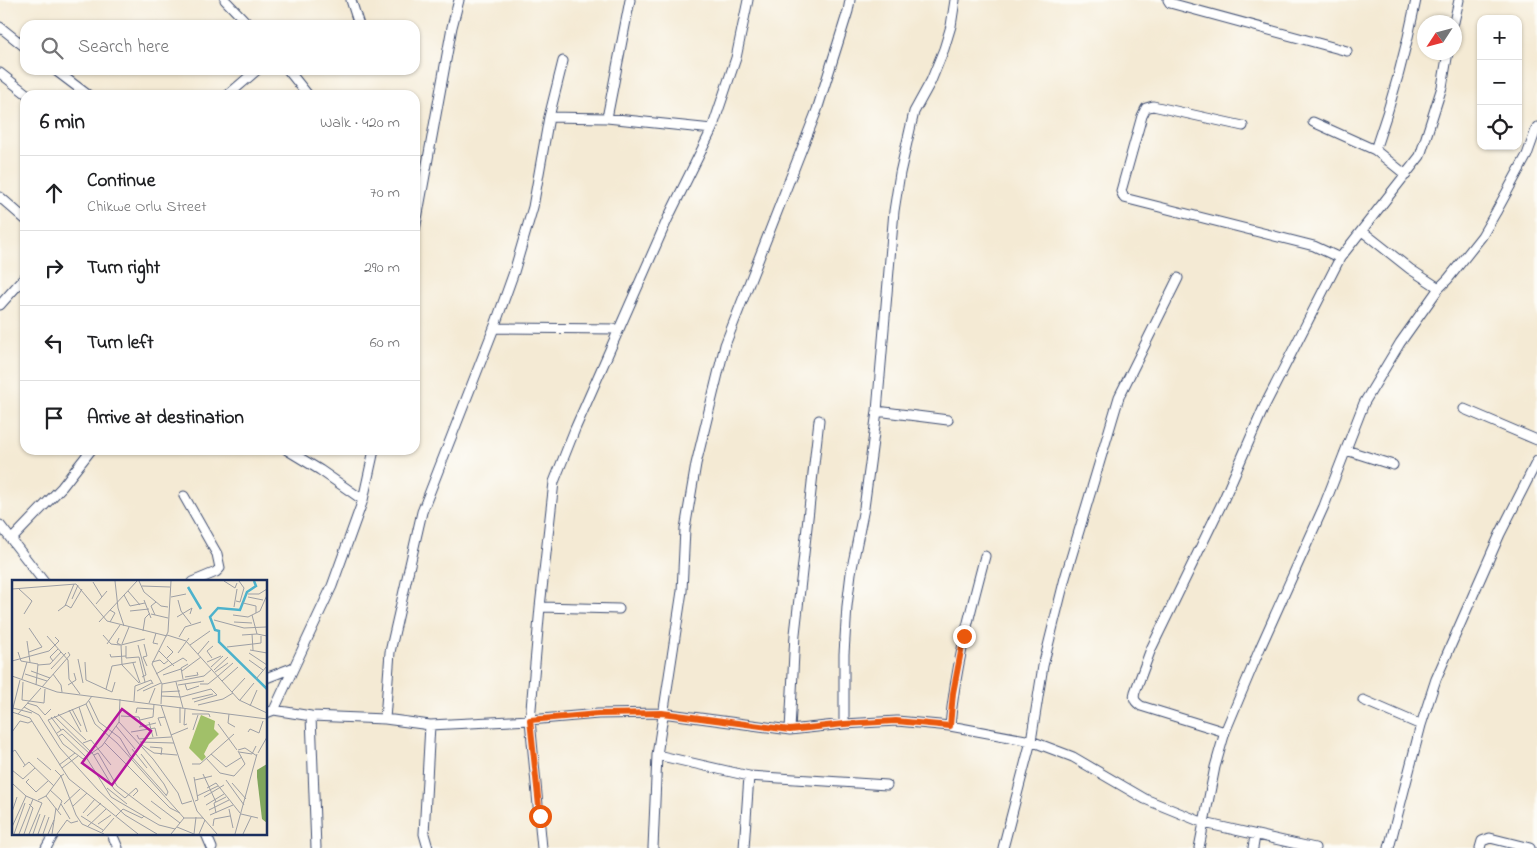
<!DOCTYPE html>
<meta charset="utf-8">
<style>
:root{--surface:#fff;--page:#f2f2f2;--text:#202124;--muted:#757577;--line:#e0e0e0}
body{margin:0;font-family:"Indie Flower",sans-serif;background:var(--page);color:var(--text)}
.controls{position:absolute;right:15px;top:15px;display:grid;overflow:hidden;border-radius:10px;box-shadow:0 1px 4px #0004}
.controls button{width:45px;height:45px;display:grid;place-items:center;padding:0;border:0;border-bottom:1px solid var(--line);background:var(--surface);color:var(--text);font:25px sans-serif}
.compass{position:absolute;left:1417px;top:15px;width:45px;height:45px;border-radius:50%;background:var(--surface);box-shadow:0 1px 4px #0004;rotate:234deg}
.stop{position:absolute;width:15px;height:15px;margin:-11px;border:4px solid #ea580c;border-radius:50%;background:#fff}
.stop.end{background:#ea580c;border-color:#fff;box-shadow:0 1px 5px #0008}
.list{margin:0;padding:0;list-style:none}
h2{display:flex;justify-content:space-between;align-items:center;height:65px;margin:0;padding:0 20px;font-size:21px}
h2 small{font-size:16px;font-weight:400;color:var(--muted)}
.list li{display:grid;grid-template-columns:32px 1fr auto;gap:15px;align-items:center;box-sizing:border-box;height:75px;padding:0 20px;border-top:1px solid var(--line)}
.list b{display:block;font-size:19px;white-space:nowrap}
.list p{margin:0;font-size:16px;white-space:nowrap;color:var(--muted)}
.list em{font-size:16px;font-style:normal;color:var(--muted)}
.icon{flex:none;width:28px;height:28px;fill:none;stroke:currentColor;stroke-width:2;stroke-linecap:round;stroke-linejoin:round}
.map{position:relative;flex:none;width:1537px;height:848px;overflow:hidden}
.search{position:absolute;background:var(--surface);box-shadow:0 1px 4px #0004;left:20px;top:20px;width:400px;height:55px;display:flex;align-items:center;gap:12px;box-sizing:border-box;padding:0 18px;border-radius:15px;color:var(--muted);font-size:19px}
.panel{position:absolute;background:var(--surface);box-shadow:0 1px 4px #0004;left:20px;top:90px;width:400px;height:365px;border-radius:15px}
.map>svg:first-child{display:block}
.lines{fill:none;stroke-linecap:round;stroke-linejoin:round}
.minor-casing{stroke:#3c4b70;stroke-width:11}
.minor{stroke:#fff;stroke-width:9}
.route{stroke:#ea580c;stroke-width:6}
.inset-river{fill:none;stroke:#4db2cc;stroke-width:2.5}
.inset-road{fill:none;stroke:#9d9fa5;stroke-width:1}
.view{fill:#b5179e;fill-opacity:0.15;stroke:#b5179e;stroke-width:2.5}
.inset-edge{fill:none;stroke:#1b2f5e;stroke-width:2.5}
</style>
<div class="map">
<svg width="1537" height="848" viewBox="0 0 1537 848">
<rect width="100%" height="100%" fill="#fdfcf7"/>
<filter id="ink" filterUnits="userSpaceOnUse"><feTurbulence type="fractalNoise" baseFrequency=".02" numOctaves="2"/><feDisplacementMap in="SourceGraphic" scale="10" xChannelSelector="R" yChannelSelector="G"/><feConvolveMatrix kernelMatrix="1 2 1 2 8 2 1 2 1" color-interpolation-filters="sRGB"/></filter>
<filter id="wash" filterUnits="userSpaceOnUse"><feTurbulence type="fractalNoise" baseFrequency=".0096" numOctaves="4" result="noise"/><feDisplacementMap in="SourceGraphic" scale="20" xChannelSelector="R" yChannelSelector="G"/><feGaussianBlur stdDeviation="1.12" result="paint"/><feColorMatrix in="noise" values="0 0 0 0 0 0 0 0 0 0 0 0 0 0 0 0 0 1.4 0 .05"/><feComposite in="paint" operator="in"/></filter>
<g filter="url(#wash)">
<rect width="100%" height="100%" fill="#f4ead4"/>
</g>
<g filter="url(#ink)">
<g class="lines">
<g class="minor-casing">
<path id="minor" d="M225 0 249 25
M351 0 359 25
M1168 0 1170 3 1347 51
M1454 22 1459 0
M0 27 25 47
M55 70 88 95
M288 70 308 95
M0 73 28 95
M228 95 257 70
M549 117 607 118 712 129
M607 118 630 0
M1313 122 1375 150 1406 175
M1243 126 1153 106 1146 108 1142 116 1121 191 1124 198 1314 246 1340 258
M1375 150C1392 101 1406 51 1416 0
M0 197 25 219
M415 230 452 27 459 0
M1362 231 1410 269 1439 288
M0 305 25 277
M494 328 619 329
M1464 409 1537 440
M877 411 948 420
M287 450 320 470 363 500
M1346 450 1393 465
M184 496 217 554 220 568 216 572 192 582
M0 525 44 582
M12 539 62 487 91 450
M540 607 619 609
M266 678 292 668
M1363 700 1421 725
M274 710 332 586 363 500 374 450
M266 713 274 710 311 716 385 719 430 725 530 720 598 714 662 713 790 730 844 724 897 721 950 726 1031 741 1073 757 1145 799 1204 823 1315 848
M311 716 316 848
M385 719 390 652 422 512 494 328 514 272 533 207 549 117 563 61
M844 724V654L847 606 851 573 864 508 877 411 894 211 900 173 914 112 931 81 944 49 951 26 955 0
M950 726C955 668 970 613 985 556
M790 730 795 634 819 420
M1225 732 1141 706C1135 702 1133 699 1135 692L1151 649 1223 501 1264 407 1340 258 1420 156 1442 87 1448 52
M657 755 749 776 887 785
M112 834 118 848
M206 834 212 848
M46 848 54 834
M428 848 424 834 430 725
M542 848 530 720 540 607 554 482 575 429 668 218 712 129 736 58 748 0
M653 848 657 755 682 591 685 529 696 464 725 345 817 110 848 11 850 0
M744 848 749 776
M1003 848 1031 741 1043 666 1065 578 1119 397 1178 278
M1199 848 1215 767 1225 732 1261 646 1324 506 1364 403 1400 343 1439 288 1448 279 1482 236 1496 212 1527 155 1537 127
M1253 848 1255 836
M1389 848 1421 725 1436 679 1500 534 1537 461
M1480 848 1482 841 1490 838 1530 848"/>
</g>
<use href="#minor" class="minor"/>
</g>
</g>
<g class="lines" filter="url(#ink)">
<path class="route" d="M540 816 530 720 598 714 662 713 790 730 844 724 896 721 950 726 953 693 964 636"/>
</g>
<g transform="translate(12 580)">
<rect width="255" height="255" fill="#f4ead4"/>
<path d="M189 135 203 141 202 149 207 154 197 164 192 174 194 177 190 181 177 168Z" fill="#a1c069"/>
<path d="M255 184V243L250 239 245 197V190Z" fill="#80a65d"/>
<path class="inset-river" d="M242 1 244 6 235 12 228 30 206 28 198 37 203 50 207 51V62L255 109M176 7 189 29"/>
<path class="inset-road" d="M103 1 106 28 112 46M127 1 132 12 149 26 156 27M212 1 223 8 225 3M81 2 90 17M130 6 158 7M0 9 64 4 95 41 155 56M7 9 20 21 12 34M116 11 128 25M236 14H247L255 9M112 15 118 26 133 23M159 17 174 14M236 17 251 20M60 19 66 5M132 20 139 38M166 20 169 31 179 44M224 21 228 22 232 8 227 1M231 23 244 26V33M84 24 95 11M53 26 62 4M222 27 225 9M46 31 54 25 59 28 70 9M118 31 137 29M139 34 156 38M143 35 139 26 144 22M221 35 236 37 248 31 255 15M240 35 245 54 255 56M165 37 180 28 178 34M202 40 232 48 254 47M87 42 125 1M98 42 103 33 98 30M222 42 240 43M131 51 133 38 138 33M144 53 141 63 146 64M240 54 241 70M91 55 99 64 108 65M155 55 174 61 227 120 255 133M230 55 245 54M35 56 56 80 57 99 68 114M167 57 173 47 189 42M107 58 105 63 109 65 110 85 127 103M15 61 18 82M95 64 108 45M110 64 117 47M132 64 135 76 131 77 135 86M241 64 249 63V56M109 65 133 59M126 65 134 95 130 97M178 65 198 51M114 66V78L127 77 133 102M215 67 241 64M238 70 255 73M147 71 162 86M6 72 9 81 26 84 24 105M17 72 30 67 17 48M166 73 177 58M237 73 255 85M98 74 99 77 114 76M186 74 197 61M155 78 161 72 155 66M200 78 195 71 201 66M66 79 71 103M237 80 251 90M0 81 37 71 47 61 43 57M41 81 38 77 46 69M73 82 74 100 100 112 103 102M140 82 148 80 152 84 157 80M195 82 209 76M121 83 128 103M26 85 38 84 49 72M199 87 211 76M39 89 54 73M202 90 216 77M19 91 38 98M170 91 189 77M203 92 216 83M13 94 35 101M41 94 49 105 50 112M144 94 171 78 175 81M151 95 169 89M0 96 45 112 255 139M206 96 221 83M173 97 186 95 185 92M10 99 15 82M171 99 169 88 176 84M244 99 255 86M210 101 226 87M11 102 10 120 32 123 33 109M164 102 171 128M150 104 192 96 200 89M173 104 175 110 187 106M188 104H196L206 96M56 105 64 100 62 93M166 105 192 101M30 107 58 75 56 72M94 109 100 86 124 82M125 111 140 103M131 111 149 103M149 112 168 111M220 112 233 98M80 116 74 124 36 140 51 164 71 179 90 166 107 142 108 119M149 116 169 117 199 109 205 115 182 122M180 119 201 114M228 120 242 103M77 121 87 142 108 158 118 175 154 215M122 121 123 106 139 100 141 104M15 123 25 126 33 135 39 129M137 123 143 108M74 124 83 144 105 163 172 238M149 124 150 104 140 84 156 52 159 1M149 125 185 231 205 254M186 125 211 119 221 113M238 126 245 110M12 127 27 135 48 168 86 210 113 235 145 254M67 127 75 152M1 128 20 133M60 129 69 146M173 129 172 145 175 144M57 130 69 152M0 132 8 100M0 132 18 138 57 199 126 254M124 133 125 128 141 129M6 134 29 108M46 134 74 160M180 134H197L198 137M217 134 216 143 223 147M42 136 81 174 102 209 113 218 124 208 126 211 121 216M109 136 127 137 129 146M39 137 49 150M128 140 141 137 142 124M107 142 141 179 166 213 170 224 180 221M137 142 141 157M168 143V127M206 144 225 170M104 146 123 169M149 146 146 138 153 137M127 147 144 143M181 150 186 135M0 152 8 141 16 143 20 141M119 152 143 148 145 156M236 152 238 149 247 153 251 141M45 153 51 149 78 174M125 155 127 159 159 157M159 155 176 148M47 156 50 154 74 177 99 217 147 245 163 249M92 162 158 228 168 233M128 162 162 163M71 163 79 160 99 185M128 167 130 165 142 173 165 175M138 167 150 168 149 175M120 169 135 188M226 170 233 168 245 176M0 172 3 170 13 185M227 172 240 174 244 166M246 173 255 157M129 174 152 204 156 212 154 216M199 174 214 187 230 177M82 175 86 173 105 206 149 239M25 178 39 190M194 178 208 193 222 196 233 184 226 171M180 184H188L222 154M47 185 63 173M11 187 17 182 42 206M50 188 66 176M0 190 11 199 23 188M52 194 49 196 64 235 70 244 92 254M191 194 204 222M182 197 186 220 183 221M17 199 14 202 24 212 36 201M183 200 200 196M214 200 232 225M220 203 234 219M1 204 14 216 30 223 17 254M95 208 115 224M195 208 204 203 228 233M38 210 50 221 46 230M34 216 49 235M185 216 206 206M192 217 212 205M26 220 34 216 49 196 43 190M139 221 168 243M49 224 58 239M52 224 68 209M194 225 212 214M61 226 75 213M217 229 221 248M197 230 217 220M0 232 5 217M71 233 83 219M204 233 202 223 214 217M229 234 246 238M198 235 221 225M69 236 91 250M75 236 89 223M104 236 111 229 130 238 132 236M86 244 99 235M201 246 202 239 218 236M0 247 14 216M75 247 94 229M165 247 182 254 184 237M90 252 102 238M2 254 13 223M7 254 21 219M12 254 21 228 17 224M21 254 28 234M26 254 33 235M31 254 37 237M36 254 42 240M40 254 44 228M45 254 55 240 59 243 66 241M159 254 172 238H191M187 254 193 240M223 254 245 174M231 254 239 237"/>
<path class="view" d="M110 129 139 151 100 205 70 183Z"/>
<rect width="255" height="255" class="inset-edge"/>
</g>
</svg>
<div class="controls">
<button>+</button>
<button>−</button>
<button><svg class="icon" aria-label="locate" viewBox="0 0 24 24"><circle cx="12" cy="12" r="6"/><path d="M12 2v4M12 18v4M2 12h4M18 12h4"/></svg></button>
</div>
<svg class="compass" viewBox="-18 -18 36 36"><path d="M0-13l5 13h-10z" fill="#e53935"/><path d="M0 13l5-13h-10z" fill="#757577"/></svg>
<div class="stop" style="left:540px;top:816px"></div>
<div class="stop end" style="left:964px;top:636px"></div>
<div class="search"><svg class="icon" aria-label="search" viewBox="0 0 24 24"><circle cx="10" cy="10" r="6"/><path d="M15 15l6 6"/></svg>Search here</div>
<section class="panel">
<h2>6 min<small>Walk · 420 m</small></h2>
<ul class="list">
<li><svg class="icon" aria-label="ahead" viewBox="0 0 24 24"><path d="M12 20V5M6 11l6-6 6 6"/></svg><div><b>Continue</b><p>Chikwe Orlu Street</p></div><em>70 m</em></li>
<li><svg class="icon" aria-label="right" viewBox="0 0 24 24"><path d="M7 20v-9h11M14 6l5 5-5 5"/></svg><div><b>Turn right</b></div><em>290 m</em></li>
<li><svg class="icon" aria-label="left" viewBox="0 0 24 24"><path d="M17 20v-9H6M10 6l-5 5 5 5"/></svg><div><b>Turn left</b></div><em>60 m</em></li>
<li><svg class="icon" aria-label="arrive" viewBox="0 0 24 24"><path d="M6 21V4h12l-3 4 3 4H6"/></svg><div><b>Arrive at destination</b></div></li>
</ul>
</section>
</div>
